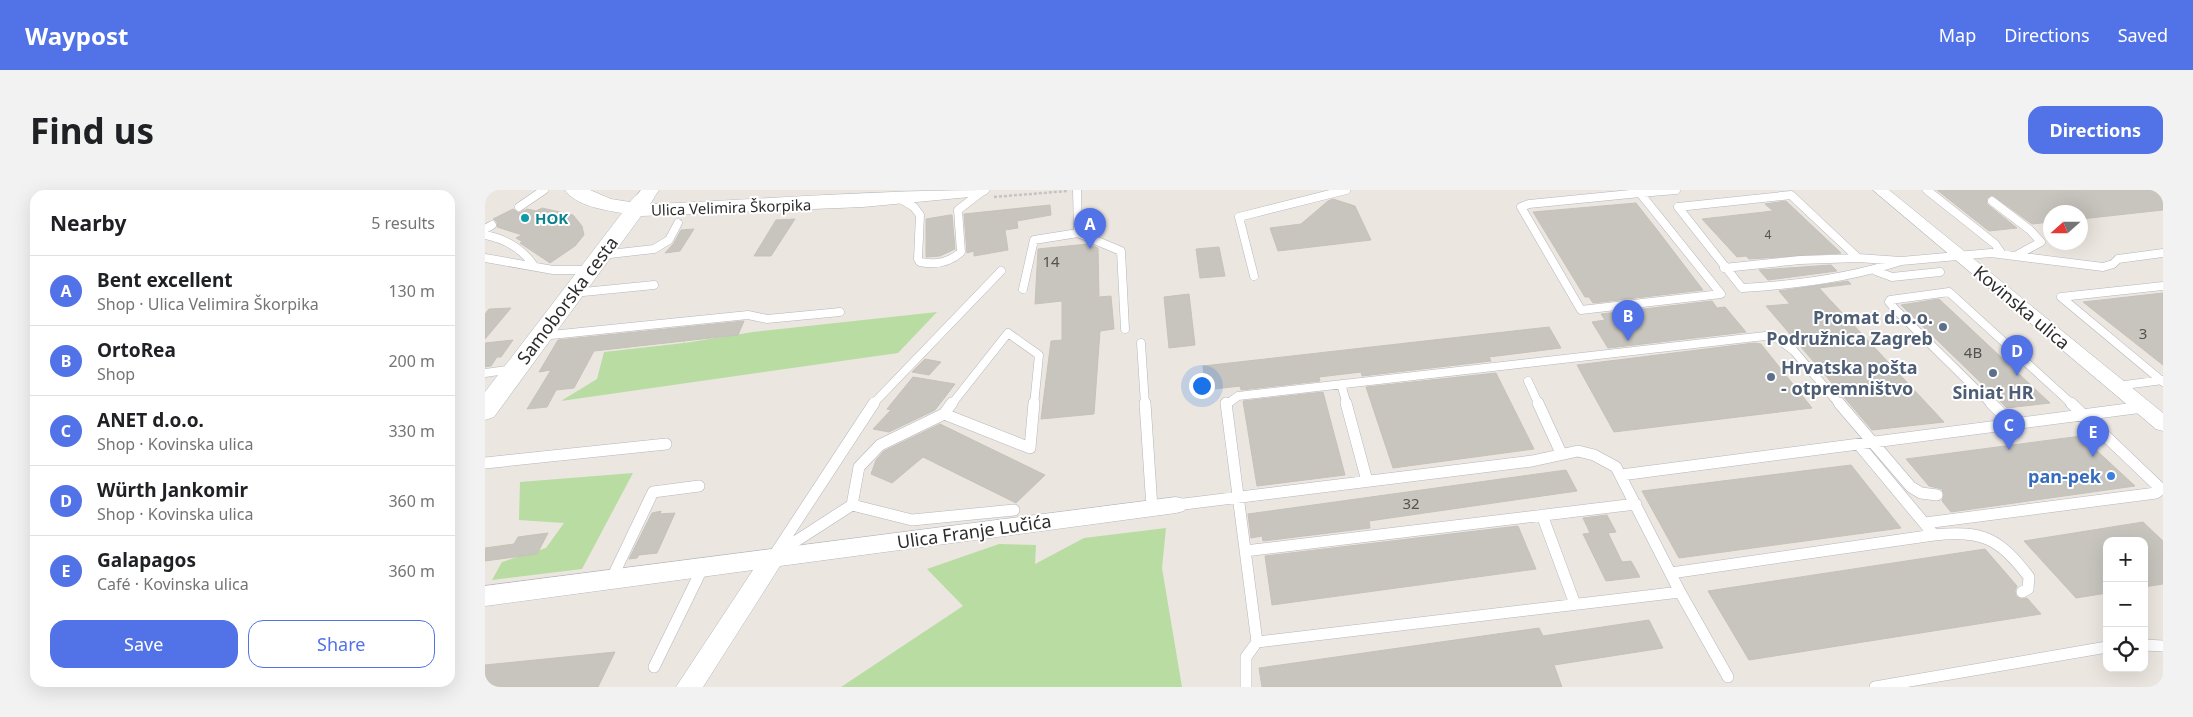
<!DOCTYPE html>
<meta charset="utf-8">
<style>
:root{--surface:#fff;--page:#f2f2f2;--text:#202124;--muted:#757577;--line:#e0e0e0;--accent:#5173e7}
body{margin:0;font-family:"Noto Sans",sans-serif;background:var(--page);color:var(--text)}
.controls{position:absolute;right:15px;bottom:15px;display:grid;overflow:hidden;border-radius:10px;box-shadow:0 5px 20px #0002}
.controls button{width:45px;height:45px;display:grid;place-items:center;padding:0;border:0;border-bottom:1px solid var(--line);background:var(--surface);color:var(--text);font:25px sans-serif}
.compass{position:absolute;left:1558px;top:15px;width:45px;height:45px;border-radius:50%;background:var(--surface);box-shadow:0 5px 20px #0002;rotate:249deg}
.you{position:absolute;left:716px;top:195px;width:18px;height:18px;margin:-12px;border:4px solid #fff;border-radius:50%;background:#1a73e8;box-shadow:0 0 0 8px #1a73e833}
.badge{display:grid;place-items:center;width:32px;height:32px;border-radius:50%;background:var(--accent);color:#fff;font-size:16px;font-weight:700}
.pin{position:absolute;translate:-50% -41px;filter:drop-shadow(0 1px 2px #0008)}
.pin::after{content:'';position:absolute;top:26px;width:18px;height:15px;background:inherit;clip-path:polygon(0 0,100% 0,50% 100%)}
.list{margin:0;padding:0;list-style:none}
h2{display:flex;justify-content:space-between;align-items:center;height:65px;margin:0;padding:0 20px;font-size:21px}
h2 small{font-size:16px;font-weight:400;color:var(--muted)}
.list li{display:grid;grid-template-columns:32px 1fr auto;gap:15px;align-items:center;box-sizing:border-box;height:70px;padding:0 20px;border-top:1px solid var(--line)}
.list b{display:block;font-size:19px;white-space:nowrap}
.list p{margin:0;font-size:16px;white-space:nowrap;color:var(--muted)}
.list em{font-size:16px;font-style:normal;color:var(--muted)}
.actions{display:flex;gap:10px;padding:15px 20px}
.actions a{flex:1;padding:11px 0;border:1px solid var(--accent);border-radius:15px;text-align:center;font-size:18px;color:var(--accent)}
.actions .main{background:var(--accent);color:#fff}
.icon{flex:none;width:28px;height:28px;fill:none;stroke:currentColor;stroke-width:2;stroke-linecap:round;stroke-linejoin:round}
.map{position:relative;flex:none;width:1678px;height:497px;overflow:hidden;border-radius:15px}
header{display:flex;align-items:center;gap:30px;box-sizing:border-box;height:70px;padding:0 25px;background:var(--accent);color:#fff}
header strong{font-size:24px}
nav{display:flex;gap:28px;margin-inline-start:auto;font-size:18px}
.intro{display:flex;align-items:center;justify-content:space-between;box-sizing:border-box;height:120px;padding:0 30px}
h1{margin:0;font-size:35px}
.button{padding:12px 22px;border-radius:15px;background:var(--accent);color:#fff;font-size:18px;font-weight:700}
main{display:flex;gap:30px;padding:0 30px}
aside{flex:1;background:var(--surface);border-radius:15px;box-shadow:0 5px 20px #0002}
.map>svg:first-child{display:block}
.green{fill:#b8dca2}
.building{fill:#c8c4be;stroke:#c7c2b9}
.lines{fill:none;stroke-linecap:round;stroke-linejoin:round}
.service-far1-casing{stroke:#b3b6be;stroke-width:9}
.service-casing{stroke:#b3b6be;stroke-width:12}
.minor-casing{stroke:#b3b6be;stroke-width:1}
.tertiary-casing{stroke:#b3b6be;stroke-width:1}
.secondary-casing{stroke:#b3b6be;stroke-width:1}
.path{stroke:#c4c4c4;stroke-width:2.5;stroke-dasharray:3 2;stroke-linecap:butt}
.service-far1{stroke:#fff;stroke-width:8}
.service{stroke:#fff;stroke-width:11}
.minor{fill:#fff;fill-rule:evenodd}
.tertiary{fill:#fff;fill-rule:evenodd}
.secondary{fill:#fff;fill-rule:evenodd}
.culture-dot{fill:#0f9aa8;stroke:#fff;stroke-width:2}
.service-dot{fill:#5c6f8a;stroke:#fff;stroke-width:2}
.shop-dot{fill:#3f7fe0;stroke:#fff;stroke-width:2}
.labels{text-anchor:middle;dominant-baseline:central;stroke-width:4;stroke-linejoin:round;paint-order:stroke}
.far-number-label{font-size:12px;fill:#535250}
.far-street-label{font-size:15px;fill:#2c2c2c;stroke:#fff}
.far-culture-label{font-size:15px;font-weight:bold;fill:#0d838f;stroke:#fff;text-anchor:start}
.number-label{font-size:15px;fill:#535250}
.street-label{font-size:18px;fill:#2c2c2c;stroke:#fff}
.service-label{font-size:18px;font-weight:bold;fill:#4e5e75;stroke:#fff;text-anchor:end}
.shop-label{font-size:18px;font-weight:bold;fill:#366cbe;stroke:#fff;text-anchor:end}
</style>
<header>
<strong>Waypost</strong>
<nav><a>Map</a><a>Directions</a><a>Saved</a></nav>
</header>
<div class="intro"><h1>Find us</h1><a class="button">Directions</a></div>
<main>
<aside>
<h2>Nearby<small>5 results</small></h2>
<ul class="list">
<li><span class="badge">A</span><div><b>Bent excellent</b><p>Shop · Ulica Velimira Škorpika</p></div><em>130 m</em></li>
<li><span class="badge">B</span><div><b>OrtoRea</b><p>Shop</p></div><em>200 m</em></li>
<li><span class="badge">C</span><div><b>ANET d.o.o.</b><p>Shop · Kovinska ulica</p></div><em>330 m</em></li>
<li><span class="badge">D</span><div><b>Würth Jankomir</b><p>Shop · Kovinska ulica</p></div><em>360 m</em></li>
<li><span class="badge">E</span><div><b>Galapagos</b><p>Café · Kovinska ulica</p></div><em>360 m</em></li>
</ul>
<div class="actions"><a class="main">Save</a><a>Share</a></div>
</aside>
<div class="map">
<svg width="1678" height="497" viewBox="0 0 1678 497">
<rect width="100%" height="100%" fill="#ece6e0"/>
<path class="green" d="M452 122 413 163 76 211 112 189 119 162 199 153 200 150V153L268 142Z
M148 283 97 379 7 390 17 372 61 358 79 333 34 330 35 292Z
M681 338 677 378 697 497H356L478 416 442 379 514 354 551 355 550 374 599 348Z"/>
<path class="building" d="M1452 0H1678V20L1596 29V22H1566V32L1547 34 1507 5 1502 8V14L1532 38 1504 41Z
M848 9 870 16 886 50 793 61 785 38 816 34 843 11Z
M1301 11 1356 63 1264 69 1261 66 1252 67 1217 29 1288 21 1280 14Z
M1151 13 1173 41 1218 100 1108 113 1104 107H1100L1048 22Z
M565 15 566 25 532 31 533 38 520 40 523 60 489 66V61L482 63 479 24Z
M57 18 88 25 97 36 99 45 90 56 65 73 35 53 38 52 31 48 37 45 12 37V32L8 29 28 19 34 23 42 19 51 21Z
M465 25H467L470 59 455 66 441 67V29Z
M310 29 286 66H269L291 30Z
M209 39 195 61 180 63 189 53 196 40Z
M603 54 613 58 614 107 626 106 629 139 615 141 609 224 556 229 566 151 577 150V111L550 114 553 59Z
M734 57 740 86 715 88 711 59Z
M1346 75 1352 81 1283 90 1274 80Z
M1363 91 1366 94 1334 98 1459 232 1387 240 1281 116 1305 114 1294 101Z
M1678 103V175L1598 112Z
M704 104 710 155 684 158 679 107Z
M1454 109 1565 213 1522 218 1416 115Z
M1227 111 1232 118 1240 117 1261 142 1123 158 1107 132 1120 130 1116 124Z
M26 118 0 149V124L4 119Z
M259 131 253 145 109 161 89 198 71 200 62 217 42 219 66 180 54 182 73 150Z
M1064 137 1076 158 1004 167 1006 171 877 186 876 182 834 187 835 191 756 200 755 196 721 200 718 176Z
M28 150 16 167H12L6 176 0 177V153Z
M1269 153 1276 154 1327 218 1129 242 1092 175Z
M440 169 456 172 444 185 427 182Z
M1011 183 1049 259 908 278 881 197Z
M428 187 470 194 450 220 404 242 388 239 406 220 402 219Z
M838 202 860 285 772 296 758 211Z
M455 234 560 285 531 313 438 267 407 293 386 284 391 270 399 261Z
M1596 246 1650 296 1466 322 1457 311 1459 305 1457 299 1444 296 1421 269Z
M1366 275 1416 338 1194 368 1157 301Z
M1081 280 1092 301 884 331 885 338 778 351 777 346 766 348 763 324Z
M176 321 175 324 190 323 172 363 154 365 152 368 144 369 167 323Z
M1122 325 1131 342 1123 343 1137 372 1146 371 1155 387 1121 391 1098 344 1105 343 1098 328Z
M1658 332 1678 351V394L1659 397V351H1622V403L1591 408 1539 351Z
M1033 336 1051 379 787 415 780 366Z
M63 343 52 364 0 371V358L29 354 33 347Z
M1500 359 1532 396 1530 401 1531 406 1536 409 1542 408 1556 424 1264 470 1223 401Z
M1164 430 1178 458 1069 475 1077 497H777L774 478 1054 438 1058 446Z
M130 462 113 497H0V475Z"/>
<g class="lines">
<g class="service-far1-casing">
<path id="service-far1" d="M592 0 593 43 636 61 640 139
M1442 0 1510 54 1517 64
M1155 3 1236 104 1096 120 1036 17 1044 14Z
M1155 3 1191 0
M414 8 429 17 435 25 433 69 435 72C450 75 464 73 476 62L473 20 499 0
M1507 11 1545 40 1556 52 1532 65
M34 17 59 0
M0 39 7 35
M0 45C21 49 37 58 49 76
M116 65 169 59 184 50 193 33
M0 68 68 80H104
M1373 68 1306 5 1193 17 1257 98C1310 95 1365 88 1416 71
M1239 78 1315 70 1373 68 1416 71 1506 63 1618 77 1628 74 1633 69 1678 63
M1391 81 1407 87 1455 82
M769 86 754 27 861 0
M1678 96 1576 107 1678 192
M538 99 549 50 593 43
M88 103 169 95
M56 146 263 125 282 129 355 122
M656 153 660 215
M0 183 29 179
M1043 191 1054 215
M856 194 862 215
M1632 196 1678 190
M387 215 516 81
M466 215 523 143 554 165 549 215
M741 215 753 206 1280 146 1292 148 1309 161 1355 215
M1507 215 1410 119 1404 112 1405 110 1464 102 1588 215"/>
</g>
<g class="service-casing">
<path id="service" d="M660 213 667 318
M741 213 772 452
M861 213 882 291
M1053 213 1076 263
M1354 213 1426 297 1436 303 1452 305
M1506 213 1528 235
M459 224 545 258 549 213
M459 224 467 213
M0 273 181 254
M1136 285 1658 217
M367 315 427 330 529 320
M691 315 1047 271 1093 261 1109 265 1131 277 1195 402 772 452 761 467V497
M1057 325 1090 414
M1440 333 1671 303 1676 299 1586 213
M1449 345C1498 340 1514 348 1544 387L1543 399 1537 402
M292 361 389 213
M760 361 1151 314
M291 364 367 315 374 277 395 255 459 224
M1186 383 1449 345 1375 256
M127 388 168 302 214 296
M1195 402 1243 487
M1659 455 1678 456
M169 477 218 377
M1390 497 1622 457"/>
</g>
<g class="minor-casing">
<path id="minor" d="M1388 0H1404L1678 223V241L1671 239Z
M691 307 699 309 702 315 699 321 691 323 295 376 218 497H191L268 380 0 416V396Z"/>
</g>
<g class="tertiary-casing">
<path id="tertiary" d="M156 0H174L166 12H152L150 8Z"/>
</g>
<g class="secondary-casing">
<path id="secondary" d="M80 0H105L126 9 145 12C152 4 155 1 166 4L169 8 165 14H171C282 9 394 0 505 0L502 4 495 6 378 17 156 26 9 227 0 230V202L137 23C119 20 91 16 80 0Z"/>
</g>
<path class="path" d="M509 7 582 1"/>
<use href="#service-far1" class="service-far1"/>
<use href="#service" class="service"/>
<use href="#minor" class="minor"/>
<use href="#tertiary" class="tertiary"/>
<use href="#secondary" class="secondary"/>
</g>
<circle class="culture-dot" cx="40" cy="28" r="5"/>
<g class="service-dot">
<circle cx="1458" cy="137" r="5"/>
<circle cx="1508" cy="183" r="5"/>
<circle cx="1286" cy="187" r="5"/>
</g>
<circle class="shop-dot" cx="1626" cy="286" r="5"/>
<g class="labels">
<g class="far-number-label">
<text x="1283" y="44">4</text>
</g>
<g class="far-street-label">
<text transform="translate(246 17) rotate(-2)">Ulica Velimira Škorpika</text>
</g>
<g class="far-culture-label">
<text x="50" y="28">HOK</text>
</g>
<g class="number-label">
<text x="566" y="71">14</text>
<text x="1658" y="143">3</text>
<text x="1488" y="162">4B</text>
<text x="926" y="313">32</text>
</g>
<g class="street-label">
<text transform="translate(82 110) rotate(-53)">Samoborska cesta</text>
<text transform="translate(1537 117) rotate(40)">Kovinska ulica</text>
<text transform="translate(489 341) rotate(-8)">Ulica Franje Lučića</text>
</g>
<g class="service-label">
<text x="1448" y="127">Promat d.o.o.<tspan x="1448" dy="21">Podružnica Zagreb</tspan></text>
<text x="1296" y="177" text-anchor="start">Hrvatska pošta<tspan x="1296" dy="21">- otpremništvo</tspan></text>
<text x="1508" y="202" text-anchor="middle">Siniat HR</text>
</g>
<g class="shop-label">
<text x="1616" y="286">pan-pek</text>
</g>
</g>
</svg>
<div class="controls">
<button>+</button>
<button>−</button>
<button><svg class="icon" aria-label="locate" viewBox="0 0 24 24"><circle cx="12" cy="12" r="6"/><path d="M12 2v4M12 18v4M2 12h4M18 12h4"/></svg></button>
</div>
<svg class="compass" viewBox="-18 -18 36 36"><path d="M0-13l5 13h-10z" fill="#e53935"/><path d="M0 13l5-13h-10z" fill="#757577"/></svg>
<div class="you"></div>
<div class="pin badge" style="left:605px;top:59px">A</div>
<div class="pin badge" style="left:1143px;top:151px">B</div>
<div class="pin badge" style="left:1524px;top:260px">C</div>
<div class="pin badge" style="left:1532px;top:186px">D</div>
<div class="pin badge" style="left:1608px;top:267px">E</div>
</div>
</main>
